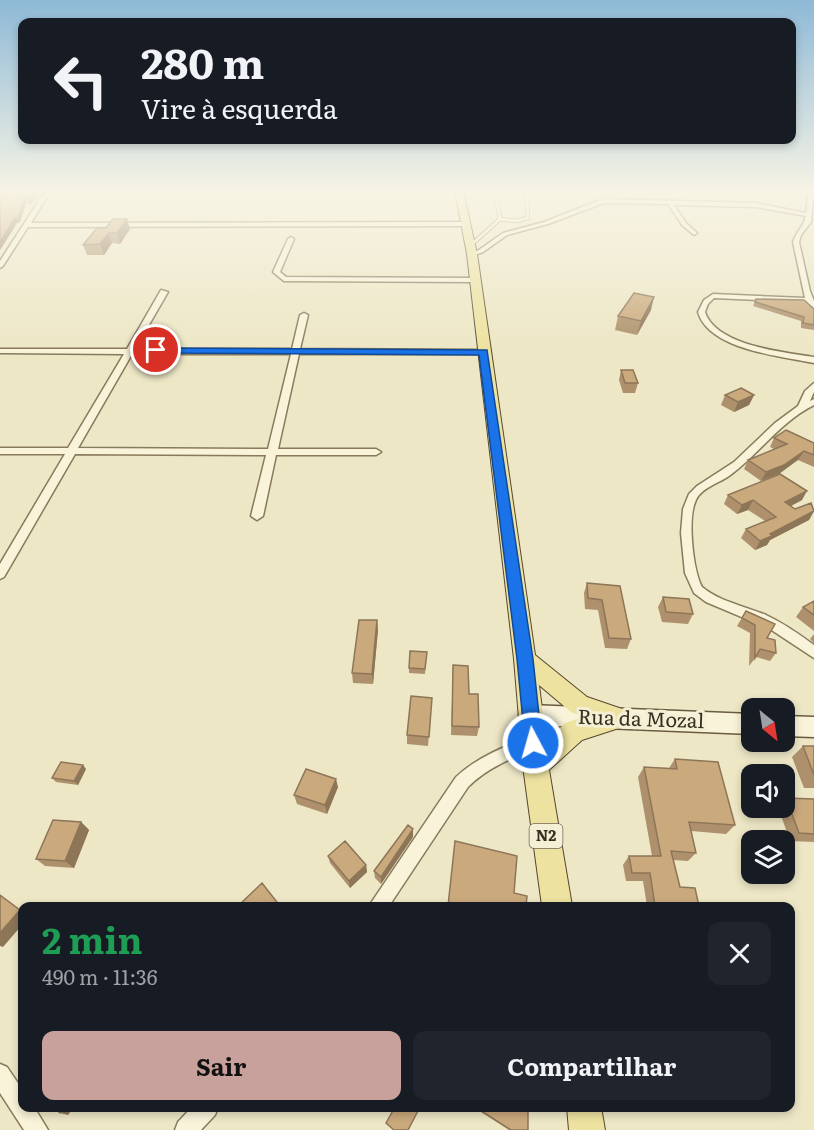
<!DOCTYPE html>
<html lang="pt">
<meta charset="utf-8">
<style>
:root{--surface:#171b24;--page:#20242c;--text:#f1f3f6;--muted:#9ea1a6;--accent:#c8a19c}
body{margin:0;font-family:Literata,serif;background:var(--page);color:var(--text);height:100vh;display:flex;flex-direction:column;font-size:22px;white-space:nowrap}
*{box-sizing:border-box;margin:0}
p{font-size:20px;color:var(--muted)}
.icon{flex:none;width:33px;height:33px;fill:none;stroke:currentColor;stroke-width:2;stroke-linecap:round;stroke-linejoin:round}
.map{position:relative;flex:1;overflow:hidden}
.panel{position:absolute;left:18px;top:902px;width:777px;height:210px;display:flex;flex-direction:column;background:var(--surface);border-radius:12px;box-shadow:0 3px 9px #0003}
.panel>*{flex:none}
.top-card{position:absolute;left:18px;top:18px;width:778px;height:126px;border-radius:12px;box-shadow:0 3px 9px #0003;background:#171b24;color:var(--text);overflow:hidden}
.needle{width:39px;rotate:150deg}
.controls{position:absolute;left:741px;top:698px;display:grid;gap:12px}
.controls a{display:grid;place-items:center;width:54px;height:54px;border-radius:12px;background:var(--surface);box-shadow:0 3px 9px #0003;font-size:30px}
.pin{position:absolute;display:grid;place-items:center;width:51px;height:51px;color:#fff;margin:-26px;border:3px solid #fff;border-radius:50%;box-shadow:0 2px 6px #0007}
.me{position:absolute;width:66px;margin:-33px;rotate:354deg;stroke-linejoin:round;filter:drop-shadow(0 0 4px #0008)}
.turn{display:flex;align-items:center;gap:21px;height:126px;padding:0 24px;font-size:27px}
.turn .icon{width:78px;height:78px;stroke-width:2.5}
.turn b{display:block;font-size:42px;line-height:51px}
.round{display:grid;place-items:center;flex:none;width:63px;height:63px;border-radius:12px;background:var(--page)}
.summary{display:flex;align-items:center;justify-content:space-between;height:102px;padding:0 24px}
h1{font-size:36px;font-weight:700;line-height:45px;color:#1e9e55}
.action{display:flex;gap:12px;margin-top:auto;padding:12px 24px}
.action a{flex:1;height:69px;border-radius:12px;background:var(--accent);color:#111;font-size:24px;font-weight:700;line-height:69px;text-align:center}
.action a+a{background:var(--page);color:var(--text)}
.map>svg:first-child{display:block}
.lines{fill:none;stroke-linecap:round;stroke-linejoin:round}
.lane-casing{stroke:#887a5c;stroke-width:4.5}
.street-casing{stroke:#887a5c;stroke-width:3}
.secondary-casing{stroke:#6a5b3f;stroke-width:3}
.primary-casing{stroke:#564730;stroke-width:2}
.lane{stroke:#f8f3d9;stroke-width:3}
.street{fill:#f8f3d9;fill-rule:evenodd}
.secondary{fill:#f8f3d9;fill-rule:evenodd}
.primary{fill:#eee2a0;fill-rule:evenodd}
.wall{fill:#ae916c}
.shaded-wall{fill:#8d7658}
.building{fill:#caa97d;stroke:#8d7658;stroke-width:1.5}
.route{fill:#1a73e8;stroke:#114b97;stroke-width:1.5}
.labels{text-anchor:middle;stroke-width:6;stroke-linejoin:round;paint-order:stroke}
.shield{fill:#f4f0d5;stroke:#706956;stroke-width:1.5}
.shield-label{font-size:15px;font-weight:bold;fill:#382f20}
.near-street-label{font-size:20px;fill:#382f20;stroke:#f4f0d5}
</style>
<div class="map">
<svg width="814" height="1130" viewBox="0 0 814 1130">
<rect width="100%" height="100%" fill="#ede7c6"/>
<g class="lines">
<g class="lane-casing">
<path id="lane" d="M500,219L516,221L528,218L526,191
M470,246L500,219L495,191"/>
</g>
<g class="street-casing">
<path id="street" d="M48,191H54L45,200L31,223L466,222L469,224L466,226L28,227L3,266L0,268V261L40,199Z
M809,191H814L811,222L801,235L799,242L810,291L814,301V311H811L807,302L714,298L708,304L705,312C716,346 784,352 814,357V363C781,356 709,350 698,312L704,300L713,294L805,298L793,242C796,232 804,226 806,216L756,207L674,205L686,223L697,233L694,235L682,225L668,204L604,203L548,224L507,235L483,252L472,256L469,254L479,250L503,233L544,222L603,199L756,203L806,213Z
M291,237L294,239L280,272L286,277L475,278L479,280L475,282L284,281L273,272L288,239Z
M161,290L168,292L135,349H292L300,315L304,313L308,315L300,349L484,350L488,352L484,354H299L278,449H376L381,452L376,455H276L263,516L257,520L251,516L266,455L75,454L4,577L0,579V564L65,454H0V448H68L124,354L0,353V349H127ZM132,354H291L268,449L78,448Z
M814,383V392L810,401L814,399V405C780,422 759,454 729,476C719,483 701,488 696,500C687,518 693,570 702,587C720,602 745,606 766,615C783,623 799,634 814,645V658L770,629L706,602L694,593L685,573L681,533L683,509L689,494L697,486L734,462L775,423L798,406L805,391Z
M533,736L538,738L541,743L538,748C512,758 488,767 468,787L389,906H369L456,777C479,756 505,746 533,736Z
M0,1064L7,1067L22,1089V1107H34L48,1130H24L0,1093Z
M192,1107H218L215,1115L201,1130H175L178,1122Z"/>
</g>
<g class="secondary-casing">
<path id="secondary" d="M530,705L752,714V734L530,725L522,722L519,715L522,708Z
M784,716L814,717V737L784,736Z"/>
</g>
<g class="primary-casing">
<path id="primary" d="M455,191H463L477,254L535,655L587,697L625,710L629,718L625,726L582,740L549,770L572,906H542L523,766L514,659L467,254ZM539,685L571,712L584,717L565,723L546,741Z
M567,1107H601L605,1130H569Z"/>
</g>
<use href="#lane" class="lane"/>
<use href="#street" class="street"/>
<use href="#secondary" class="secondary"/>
<use href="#primary" class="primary"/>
</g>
<path class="wall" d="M0,191H44L31,204H26L20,222L17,223L0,250Z
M334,191H379L378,193L334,194Z
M97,228L130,229L120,244L112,243L104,255H87L83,245Z
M756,299L814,309V330L801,328V321L753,306Z
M651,310L637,335L615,330L618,316Z
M621,370L638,383L635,393H623L619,380Z
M725,395H754L749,405L734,412L721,405Z
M774,438L814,443V467L798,460L761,481L744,469L748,460L774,449L770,447Z
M728,495L802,500L790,506L795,509H814V511L809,520L770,540L767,545L755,550L741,538L746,529L765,521L748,510L737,514L724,504Z
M587,583L620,586L631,639L627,649L605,648L598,610L585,609L584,593Z
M663,597L693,614L688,624L662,622L658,607Z
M814,601V631L796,617L803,607Z
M746,611L767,638L776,653L770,661L756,657L749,666L750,633L737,626Z
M377,620L378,630L373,684L353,683L352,673Z
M814,634V643L810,639Z
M427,652L425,674L409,673V668Z
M453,665L469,694L479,727L477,736L451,735Z
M432,698L428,746L407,744V735Z
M803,746H814V788H804L792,757Z
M675,759L735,825L726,834L691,831L696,853L688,861L673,860L680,887L699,906H647L643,881H626L623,865L629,856H652L638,777L644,767L669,768Z
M86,769L78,785L56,782L52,778Z
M338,787L327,814L297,804L294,795Z
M786,798L814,799V842L790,841L778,807H784V799Z
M81,822L89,830L74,868L45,866L36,859Z
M413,837L381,884L375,878L374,871Z
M328,856L366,865L367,872L350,888L330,863Z
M473,1107H528V1130H509Z"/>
<path class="shaded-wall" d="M37,191H44L31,204L29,199Z
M24,199L26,204L20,222L17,223L0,250V242Z
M127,219L130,229L120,244L117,233Z
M109,233L112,243L104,255L100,244Z
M654,297L651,310L637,335L641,321Z
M754,395L749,405L734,412L738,402Z
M804,451L798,460L779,474L761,481L766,472Z
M807,491L802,500L780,512L785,502Z
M753,500L748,510L737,514L742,505Z
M814,511L809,520L770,540L767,545L755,550L760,541L770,534Z
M377,620L378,630L373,684L372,674Z
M83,765L86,769L78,785L74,781Z
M336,779L338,787L327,814L325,805Z
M81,822L89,830L74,868L65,861Z
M413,829V837L381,884V877Z
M366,865L367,872L350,888L349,881Z
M0,895L22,911V925L3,947L0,946Z
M64,1107H74L68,1115L60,1113Z"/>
<path class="building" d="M0,191H37L29,199H24L18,217L15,218L0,242Z
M113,219H127L117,233H109L100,244L83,245L97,228H106Z
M634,293L654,297L641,321L618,316Z
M756,299L804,300L814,309V325L803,323L804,317L755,302Z
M621,370H633L638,383H625Z
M741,388L754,395L738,402L725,395Z
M786,430L814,443V455L804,451L784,465L766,472L748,460L787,444L774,438Z
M780,474L807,491L785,502L795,509L811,503L814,511L770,534L772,536L760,541L746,529L776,517L753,500L742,505L728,495Z
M587,583L620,586L631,639L609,638L602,600L588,598Z
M663,597L689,599L693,614L666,612Z
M814,601V615L803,607Z
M746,611L775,624L767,638L775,640L776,653L760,649L755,658V625L742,618Z
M359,620H377L372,674L352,673Z
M410,651L427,652L425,669L409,668Z
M453,665L468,666L469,694H478L479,727L452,726Z
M411,696L432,698L429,737L407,735Z
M803,746H814V775Z
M675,759L718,762L735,825L689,822L696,853L671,851L680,887L695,888L699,906H655L650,873H632L629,856H661L644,767L677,769Z
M61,762L83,765L74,781L52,778Z
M306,769L336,779L325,805L294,795Z
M786,798L814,799V834L799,833Z
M53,820L81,822L65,861L36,859Z
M408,825L413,829L381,877L374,871Z
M345,841L366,865L349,881L328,856Z
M455,841L517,856L514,893L527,896L526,906H448Z
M262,883L280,906H238Z
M0,895L20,910L0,933Z
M53,1107H64L60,1113Z
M395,1107H420L408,1130H394L386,1123Z
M475,1107H528V1130H511Z"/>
<linearGradient id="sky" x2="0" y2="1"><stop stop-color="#8eb9d7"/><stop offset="0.55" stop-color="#f7f4e5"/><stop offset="1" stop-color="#f7f4e5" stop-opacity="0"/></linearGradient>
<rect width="814" height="349" fill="url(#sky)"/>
<path class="route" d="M152,348L487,350L533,659L542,743L539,749L533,751L527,749L525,743L517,659L479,355L156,353L151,350Z"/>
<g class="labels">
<rect class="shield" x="529.5" y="824" width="33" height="24" rx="4.5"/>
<g class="shield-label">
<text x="546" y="841">N2</text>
</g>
<g class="near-street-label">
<text transform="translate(641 719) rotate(2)" y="7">Rua da Mozal</text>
</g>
</g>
</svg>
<div class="controls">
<a><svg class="needle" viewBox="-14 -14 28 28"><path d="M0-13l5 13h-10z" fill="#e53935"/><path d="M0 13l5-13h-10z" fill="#9ea1a6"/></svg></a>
<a><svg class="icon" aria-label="sound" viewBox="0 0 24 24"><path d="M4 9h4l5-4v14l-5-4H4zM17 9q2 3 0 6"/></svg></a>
<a><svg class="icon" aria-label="layers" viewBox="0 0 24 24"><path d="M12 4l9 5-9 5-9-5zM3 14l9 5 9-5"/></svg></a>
</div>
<div class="pin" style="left:156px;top:350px;background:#d93025"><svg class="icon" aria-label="arrive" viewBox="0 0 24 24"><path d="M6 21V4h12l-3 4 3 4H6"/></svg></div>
<svg class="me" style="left:533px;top:743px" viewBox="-20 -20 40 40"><circle r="17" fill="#1a73e8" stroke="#fff" stroke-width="3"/><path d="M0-11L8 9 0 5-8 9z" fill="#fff"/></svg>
<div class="top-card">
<div class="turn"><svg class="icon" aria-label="left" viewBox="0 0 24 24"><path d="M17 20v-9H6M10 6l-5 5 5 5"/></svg><div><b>280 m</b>Vire à esquerda</div></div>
</div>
<section class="panel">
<div class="summary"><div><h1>2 min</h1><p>490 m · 11:36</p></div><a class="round"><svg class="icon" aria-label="close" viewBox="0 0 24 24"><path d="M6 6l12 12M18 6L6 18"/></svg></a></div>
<div class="action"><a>Sair</a><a>Compartilhar</a></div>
</section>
</div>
